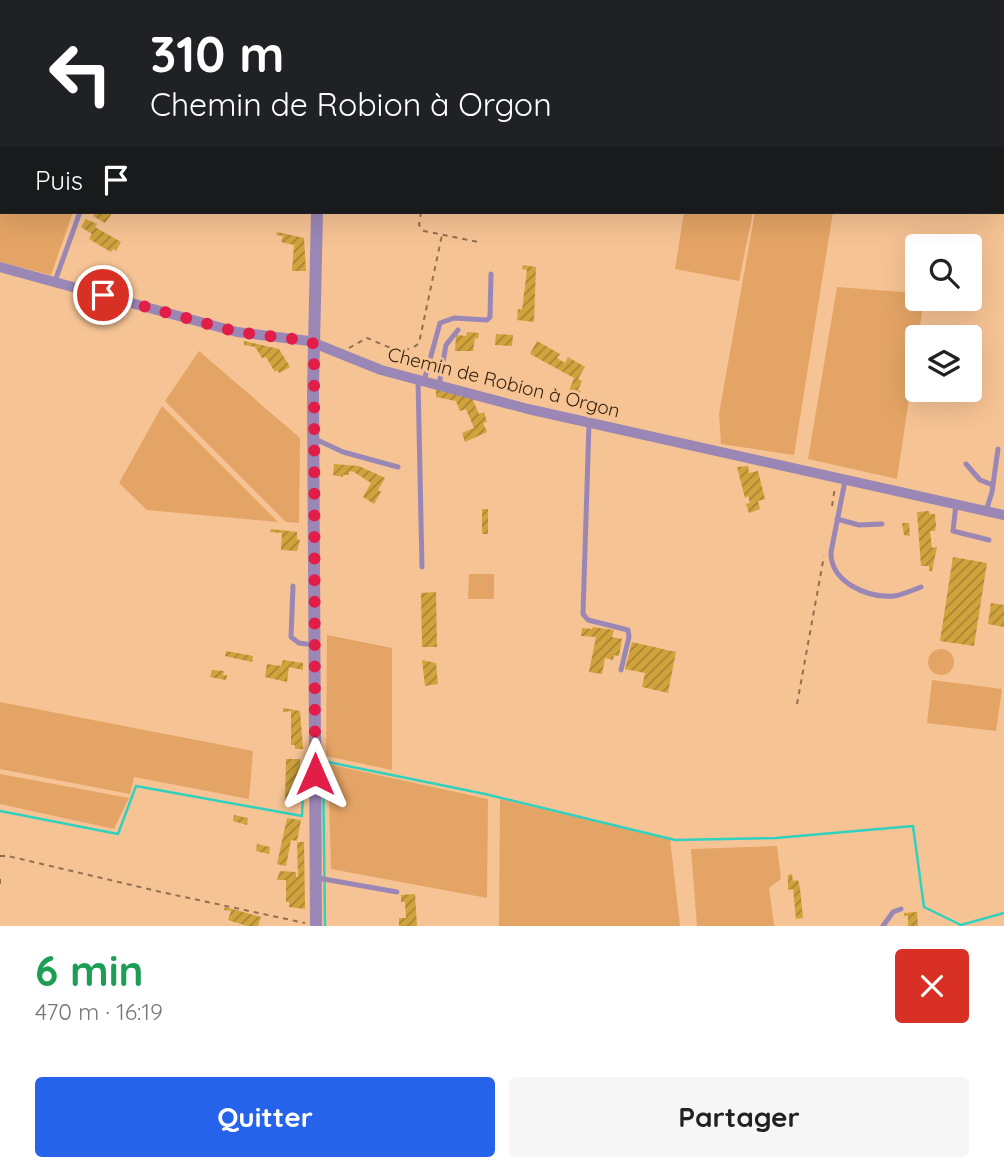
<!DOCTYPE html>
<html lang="fr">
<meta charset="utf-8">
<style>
:root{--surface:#fff;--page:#f6f6f6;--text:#222;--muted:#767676;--accent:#2563eb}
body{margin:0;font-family:Quicksand,sans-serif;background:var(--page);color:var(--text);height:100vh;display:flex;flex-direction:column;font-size:26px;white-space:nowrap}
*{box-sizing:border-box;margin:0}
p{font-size:23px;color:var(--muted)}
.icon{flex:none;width:38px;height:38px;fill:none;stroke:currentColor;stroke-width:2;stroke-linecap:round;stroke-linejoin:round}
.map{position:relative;height:926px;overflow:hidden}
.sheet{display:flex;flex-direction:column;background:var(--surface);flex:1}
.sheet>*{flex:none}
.hud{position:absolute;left:0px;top:0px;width:1004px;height:214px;box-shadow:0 7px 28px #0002;background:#202124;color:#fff;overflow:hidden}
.tools{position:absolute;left:905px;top:234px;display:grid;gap:14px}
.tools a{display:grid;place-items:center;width:77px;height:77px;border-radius:7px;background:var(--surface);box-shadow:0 7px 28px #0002;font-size:35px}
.pin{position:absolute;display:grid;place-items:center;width:60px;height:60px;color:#fff;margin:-30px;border:4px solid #fff;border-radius:50%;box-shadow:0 2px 7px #0007}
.me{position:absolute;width:77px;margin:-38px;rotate:0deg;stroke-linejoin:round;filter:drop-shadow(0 0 5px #0008)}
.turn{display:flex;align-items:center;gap:24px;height:147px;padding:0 35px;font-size:32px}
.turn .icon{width:91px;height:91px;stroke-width:2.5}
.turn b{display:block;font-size:49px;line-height:60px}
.then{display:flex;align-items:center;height:66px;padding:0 35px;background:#0003;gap:14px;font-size:26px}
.round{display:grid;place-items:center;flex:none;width:74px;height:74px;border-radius:7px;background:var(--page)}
.headline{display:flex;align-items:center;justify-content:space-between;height:119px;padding:0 35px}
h1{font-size:42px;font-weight:800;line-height:52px;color:#1e9e55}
.cta{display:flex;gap:14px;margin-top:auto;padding:14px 35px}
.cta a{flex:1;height:80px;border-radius:7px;background:var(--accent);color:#fff;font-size:28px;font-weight:800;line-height:80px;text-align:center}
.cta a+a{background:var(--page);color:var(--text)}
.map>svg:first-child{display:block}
.grass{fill:#e4a465}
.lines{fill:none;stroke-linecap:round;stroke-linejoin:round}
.stream{stroke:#31d1c0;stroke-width:2.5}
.building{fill:url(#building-hatch)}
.path{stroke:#926f4f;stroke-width:2;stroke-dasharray:5 5;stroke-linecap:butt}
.service{stroke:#9b87b6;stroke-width:5}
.minor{stroke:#9b87b6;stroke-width:10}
.tertiary{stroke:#9b87b6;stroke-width:12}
.route{stroke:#e11d48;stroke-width:12;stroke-dasharray:0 21.6}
.labels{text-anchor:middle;stroke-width:6;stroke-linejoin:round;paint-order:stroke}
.street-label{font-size:19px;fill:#34210e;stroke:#f6c394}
</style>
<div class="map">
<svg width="1004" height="926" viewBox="0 0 1004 926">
<defs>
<pattern id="building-hatch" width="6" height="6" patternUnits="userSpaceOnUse" patternTransform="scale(1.75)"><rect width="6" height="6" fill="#d0a33d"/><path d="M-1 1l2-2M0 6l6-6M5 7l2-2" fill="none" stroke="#aa8432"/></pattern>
</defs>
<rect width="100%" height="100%" fill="#f6c394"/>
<path class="grass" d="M342,0H549L554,2H342Z
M0,174L2,212H73L51,275L0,262Z
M684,212H753L739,281L675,269Z
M755,212H833L794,455L721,444L719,414Z
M837,287L917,293V299H924L897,479L808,459Z
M199,351L300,438L299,523L286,522L165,401Z
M162,406L278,522L147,510L119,483Z
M469,574H494V599H468Z
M327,635L392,648V770L326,756Z
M928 662a13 13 0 1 1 26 0a13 13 0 1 1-26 0Z
M932,680L1002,689L996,731L927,723Z
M0,702L253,751L249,799L134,777L130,794L0,769Z
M328,764L488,799L487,898L331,869Z
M0,774L129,798L114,829L0,804Z
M500,799L670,839L680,926H499Z
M777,846L781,879L769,888L774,926H697L691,849Z"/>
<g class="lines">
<path class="stream" d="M323,761L325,926
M319,762L323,761L485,794L675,840L776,838L913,826L924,907L961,925L1004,913
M0,811L118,834L136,786L302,816L304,766L312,764"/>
</g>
<path class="building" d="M96,212H113L105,223L93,216Z
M86,219L97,224L95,227L121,242L116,251L113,249L111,252L89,239L92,234L81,227Z
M277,232L304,238L306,271H292L294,245L281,242L283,236L276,235Z
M523,265L536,267L534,322L517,320L518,309L522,310L527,270L522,269Z
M467,332L479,333L478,339L475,338L473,351H455L456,335L466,336Z
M496,334L513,335L512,346L495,345Z
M244,341L279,349L290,367L279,373L277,370L275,372L266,357L262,358L255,347L244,345Z
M537,341L560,354L557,358L565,363L568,357L585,367L578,379L582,381L578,390L581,391L579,395L569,391L574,378L530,354Z
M436,388L472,398L479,414L484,412L487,422L483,423L487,432L465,442L462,433L474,428L466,409L460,411L456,401L436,397Z
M334,464L359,466L385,478L378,490L381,492L374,504L363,497L371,483L354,472L349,471V475H343V477L333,475Z
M748,466L749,473L758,471L765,499L758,501L760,509L749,513L746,504L750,503L748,496L745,498L737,467Z
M482,509H488V534H482Z
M929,511L930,514H935L936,526L935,531H930L932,548L937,547L932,571H929V566H921L917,512Z
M902,523H909L910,536L904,535Z
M271,529L297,532V539L300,540L297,551L281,550L282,533L270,532Z
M953,557L987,563L974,646L940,641Z
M436,592L437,647H422L421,593Z
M991,603L1004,605V627L988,624Z
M593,627L614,630L612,637L622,639L619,656L614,655L613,660L605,658L602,674L589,672L596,637L581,636L582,628L592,629Z
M632,642L676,652L668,693L642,687L645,673L625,669Z
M226,651L253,656L252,662L225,656Z
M283,660L303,663V670L289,667L287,682L265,677L267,664L281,666Z
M422,660L436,663L438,684L425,686Z
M212,670L224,671L223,675H227L226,680L210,677Z
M283,708L300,711L303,749H295V745H291V711L283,712Z
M286,759H300L299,801H285Z
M234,815L248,818L247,825L233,821Z
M287,818L301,820L297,841L291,840L286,866L277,864Z
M297,842H304L305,909L289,907V902H286V880H277L280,871L296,872V877H298Z
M257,844L270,847L269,854L256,851Z
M792,874L793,881L798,880L800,888L803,918L796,919L793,889L788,890V875Z
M415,894L417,926H399V918H406L405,902H401V895Z
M225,907L261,917L258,926H247L228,920L231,911L224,910Z
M917,912L918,926H908V916H904V913Z"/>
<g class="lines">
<path class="path" d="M554,0L559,2
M0,85L2,81
M0,162L2,163
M421,212L419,225L424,231L478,242
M349,348L367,338C383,344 404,358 419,343L442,235
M832,506L835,487
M797,704L824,556
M0,856H8L161,892L305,923
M0,879V889"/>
<path class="service" d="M55,281L80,212
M418,380L422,567
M424,381L440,323L454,318L487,320L490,317L491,274
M439,385L446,345L458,330
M589,423L583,614L588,620L628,630L629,637L621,670
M313,438L343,452L398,467
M966,464L980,480L993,485
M845,481L831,552C830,582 867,598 894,596C902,595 913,590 921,587
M956,504L953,531L989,540
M986,511L992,492L998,449
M837,519L859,525L882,524
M293,586L291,637L299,643L314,645
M318,878L397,892
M883,926L893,912L901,909"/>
<path class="minor" d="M0,267L237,332L309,341L381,370L528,409L1004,515"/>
<path class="tertiary" d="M331,2L332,0
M316,926L313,389L317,212"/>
</g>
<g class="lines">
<path class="route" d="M103,295L237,332L309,341L314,344L315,774"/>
</g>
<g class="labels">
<g class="street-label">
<text transform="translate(504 382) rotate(14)" y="7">Chemin de Robion à Orgon</text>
</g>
</g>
</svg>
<div class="tools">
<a><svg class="icon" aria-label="search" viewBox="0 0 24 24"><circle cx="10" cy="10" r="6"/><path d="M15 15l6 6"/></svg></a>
<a><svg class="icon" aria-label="layers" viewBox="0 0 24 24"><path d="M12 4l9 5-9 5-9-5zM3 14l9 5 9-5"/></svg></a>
</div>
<div class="pin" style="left:103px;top:295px;background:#d93025"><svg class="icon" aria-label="arrive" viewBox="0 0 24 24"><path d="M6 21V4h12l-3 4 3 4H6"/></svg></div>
<svg class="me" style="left:315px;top:774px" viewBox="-20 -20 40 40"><path d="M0-17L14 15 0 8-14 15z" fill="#e11d48" stroke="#fff" stroke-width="4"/></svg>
<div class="hud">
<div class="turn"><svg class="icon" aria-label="left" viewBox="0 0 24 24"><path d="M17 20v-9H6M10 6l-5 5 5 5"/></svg><div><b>310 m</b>Chemin de Robion à Orgon</div></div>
<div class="then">Puis<svg class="icon" aria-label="arrive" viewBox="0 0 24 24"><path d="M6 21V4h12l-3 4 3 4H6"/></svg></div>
</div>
</div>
<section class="sheet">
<div class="headline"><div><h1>6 min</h1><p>470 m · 16:19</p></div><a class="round" style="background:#d93025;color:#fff"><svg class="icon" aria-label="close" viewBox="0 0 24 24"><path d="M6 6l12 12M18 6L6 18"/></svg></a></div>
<div class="cta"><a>Quitter</a><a>Partager</a></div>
</section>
